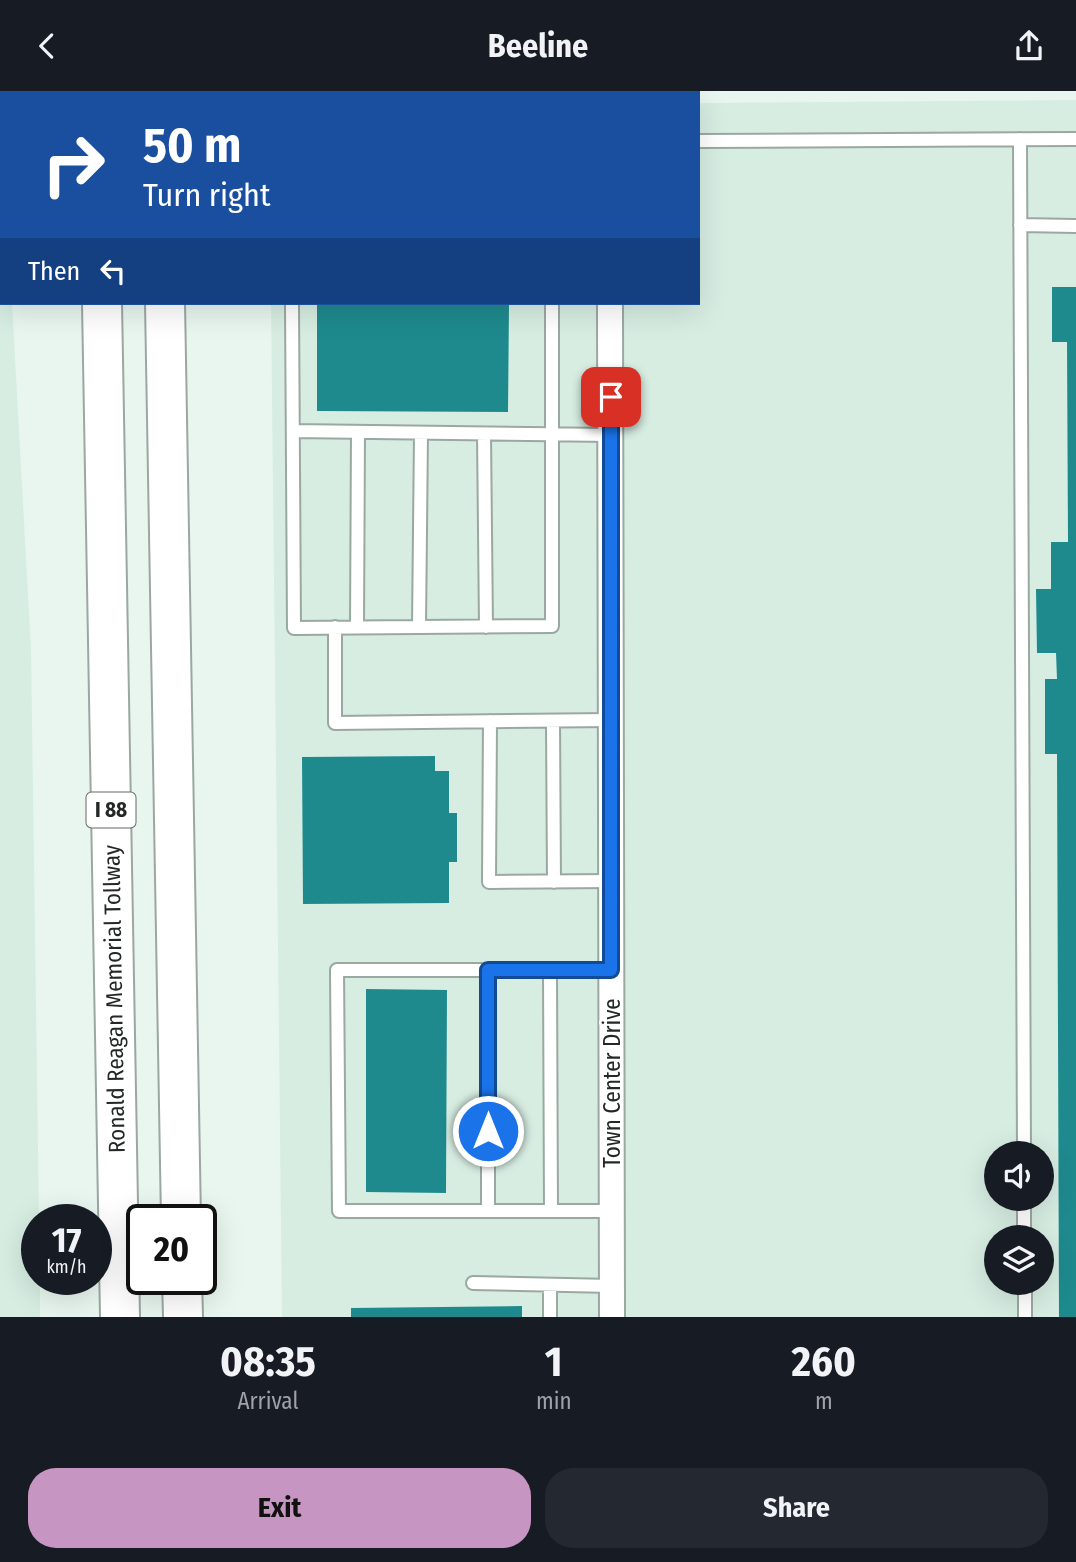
<!DOCTYPE html>
<style>
:root{--surface:#171b24;--page:#242831;--text:#f1f3f6;--muted:#9ea1a6;--accent:#c795c1}
body{margin:0;font-family:"Fira Sans Condensed",sans-serif;background:var(--page);color:var(--text);height:100vh;display:flex;flex-direction:column;font-size:26px;white-space:nowrap}
*{box-sizing:border-box;margin:0}
p{font-size:23px;color:var(--muted)}
.icon{flex:none;width:38px;height:38px;fill:none;stroke:currentColor;stroke-width:2;stroke-linecap:round;stroke-linejoin:round}
.map{position:relative;height:1226px;overflow:hidden}
.side{display:flex;flex-direction:column;background:var(--surface);flex:1}
.side>*{flex:none}
.guide{position:absolute;left:0px;top:0px;width:700px;height:214px;box-shadow:0 7px 28px #0002;background:#1a4fa0;color:#fff;overflow:hidden}
.controls{position:absolute;left:984px;top:1050px;display:grid;gap:14px}
.controls a{display:grid;place-items:center;width:70px;height:70px;border-radius:50%;background:var(--surface);box-shadow:0 7px 28px #0002;font-size:35px}
.speed{position:absolute;left:21px;top:1113px;display:flex;gap:14px;font-size:35px;font-weight:700;text-align:center}
.speed>*{display:grid;place-content:center;width:91px;height:91px;border-radius:50%;background:var(--surface);box-shadow:0 7px 28px #0002;line-height:1}
.speed small{font-size:18px;font-weight:400}
.speed .limit{border:4px solid #111;border-radius:10px;background:#fff;color:#111}
.pin{position:absolute;display:grid;place-items:center;width:60px;height:60px;color:#fff;margin:-30px;border-radius:14px;box-shadow:0 4px 10px #0006}
.me{position:absolute;width:77px;margin:-38px;rotate:0deg;stroke-linejoin:round;filter:drop-shadow(0 0 5px #0008)}
.turn{display:flex;align-items:center;gap:24px;height:147px;padding:0 28px;font-size:32px}
.turn .icon{width:91px;height:91px;stroke-width:2.5}
.turn b{display:block;font-size:49px;line-height:60px}
.then{display:flex;align-items:center;height:66px;padding:0 28px;background:#0003;gap:14px;font-size:26px}
.eta{display:flex;justify-content:space-evenly;align-items:center;height:119px;text-align:center}
.eta b{font-size:42px;font-weight:700;line-height:49px}
.action{display:flex;gap:14px;margin-top:auto;padding:14px 28px}
.action a{flex:1;height:80px;border-radius:28px;background:var(--accent);color:#111;font-size:28px;font-weight:700;line-height:80px;text-align:center}
.action a+a{background:var(--page);color:var(--text)}
header{display:flex;justify-content:space-between;align-items:center;height:91px;padding:0 28px;background:var(--surface);font-size:32px;font-weight:700}
.map>svg:first-child{display:block}
.built{fill:#d7ede2;fill-rule:evenodd}
.building{fill:#1e8a8e}
.lines{fill:none;stroke-linecap:round;stroke-linejoin:round}
.service-casing{stroke:#9ba8a1;stroke-width:16}
.minor-casing{stroke:#9ba8a1;stroke-width:28}
.motorway-casing{stroke:#9ba8a1;stroke-width:42}
.service{stroke:#fff;stroke-width:12}
.minor{stroke:#fff;stroke-width:24}
.motorway{stroke:#fff;stroke-width:38}
.route-casing{stroke:#114b97;stroke-width:18}
.route{stroke:#1a73e8;stroke-width:12}
.labels{text-anchor:middle;stroke-width:5;stroke-linejoin:round;paint-order:stroke}
.shield{fill:#fff;stroke:#656867;stroke-width:2}
.shield-label{font-size:21px;font-weight:bold;fill:#232826}
.street-label{font-size:23px;fill:#232826;stroke:#fff}
</style>
<header><svg class="icon" aria-label="back" viewBox="0 0 24 24"><path d="M15 5l-7 7 7 7"/></svg>Beeline<svg class="icon" aria-label="share" viewBox="0 0 24 24"><path d="M12 15V3M7 8l5-5 5 5M5 13v7h14v-7"/></svg></header>
<div class="map">
<svg width="1076" height="1226" viewBox="0 0 1076 1226">
<rect width="100%" height="100%" fill="#e8f6ef"/>
<path class="built" d="M0,3L2,212H12L31,558L39,1129H37V1188H40V1226H0Z
M1076,9V1226H282L271,212H698V12ZM996,1062H1041V1108H996ZM996,1146H1041V1192H996Z"/>
<path class="building" d="M1052,196H1076V1226H1059L1057,663H1045V588H1057L1056,562H1037L1036,498H1051V451H1068L1067,251H1052Z
M317,212H509L508,321L317,320Z
M435,665V680H449V722H457V771H449V812L303,813L302,666Z
M366,898L447,899L446,1102L366,1101Z
M522,1215V1226H351V1217Z"/>
<g class="lines">
<g class="service-casing">
<path id="service" d="M334,2V0
M486,2V0
M550,2V0
M1020,48L1024,1062
M698,50L1076,48
M1020,134L1076,135
M292,212L294,537L552,535V212
M293,340L611,344
M484,343L486,536
M335,536V632L611,629
M357,536L358,341
M419,536L421,342
M490,630L489,791L612,790
M553,630L554,791
M488,879V1120
M550,879L551,1120
M612,879H337L339,1120H612
M1024,1108V1146
M473,1192L612,1195
M1025,1192V1226
M550,1226V1194"/>
</g>
<g class="minor-casing">
<path id="minor" d="M610,2V0
M610,212L612,1226"/>
</g>
<g class="motorway-casing">
<path id="motorway" d="M98,0V2
M162,0V2
M102,212L120,1226
M165,212L181,1129
M182,1188L183,1226"/>
</g>
<use href="#service" class="service"/>
<use href="#minor" class="minor"/>
<use href="#motorway" class="motorway"/>
</g>
<g class="lines">
<g class="route-casing">
<path id="route" d="M488,1040V879H611V306"/>
</g>
<use href="#route" class="route"/>
</g>
<g class="labels">
<rect class="shield" x="86.5" y="701.5" width="49" height="35" rx="5"/>
<g class="shield-label">
<text x="111" y="726">I 88</text>
</g>
<g class="street-label">
<text transform="translate(114 908) rotate(-91)" y="8">Ronald Reagan Memorial Tollway</text>
<text transform="translate(612 992) rotate(-90)" y="8">Town Center Drive</text>
</g>
</g>
</svg>
<div class="controls">
<a><svg class="icon" aria-label="sound" viewBox="0 0 24 24"><path d="M4 9h4l5-4v14l-5-4H4zM17 9q2 3 0 6"/></svg></a>
<a><svg class="icon" aria-label="layers" viewBox="0 0 24 24"><path d="M12 4l9 5-9 5-9-5zM3 14l9 5 9-5"/></svg></a>
</div>
<div class="speed"><div>17<small>km/h</small></div><div class="limit">20</div></div>
<div class="pin" style="left:611px;top:306px;background:#d93025"><svg class="icon" aria-label="arrive" viewBox="0 0 24 24"><path d="M6 21V4h12l-3 4 3 4H6"/></svg></div>
<svg class="me" style="left:488px;top:1040px" viewBox="-20 -20 40 40"><circle r="17" fill="#1a73e8" stroke="#fff" stroke-width="3"/><path d="M0-11L8 9 0 5-8 9z" fill="#fff"/></svg>
<div class="guide">
<div class="turn"><svg class="icon" aria-label="right" viewBox="0 0 24 24"><path d="M7 20v-9h11M14 6l5 5-5 5"/></svg><div><b>50 m</b>Turn right</div></div>
<div class="then">Then<svg class="icon" aria-label="left" viewBox="0 0 24 24"><path d="M17 20v-9H6M10 6l-5 5 5 5"/></svg></div>
</div>
</div>
<section class="side">
<div class="eta">
<div><b>08:35</b><p>Arrival</p></div>
<div><b>1</b><p>min</p></div>
<div><b>260</b><p>m</p></div>
</div>
<div class="action"><a>Exit</a><a>Share</a></div>
</section>
